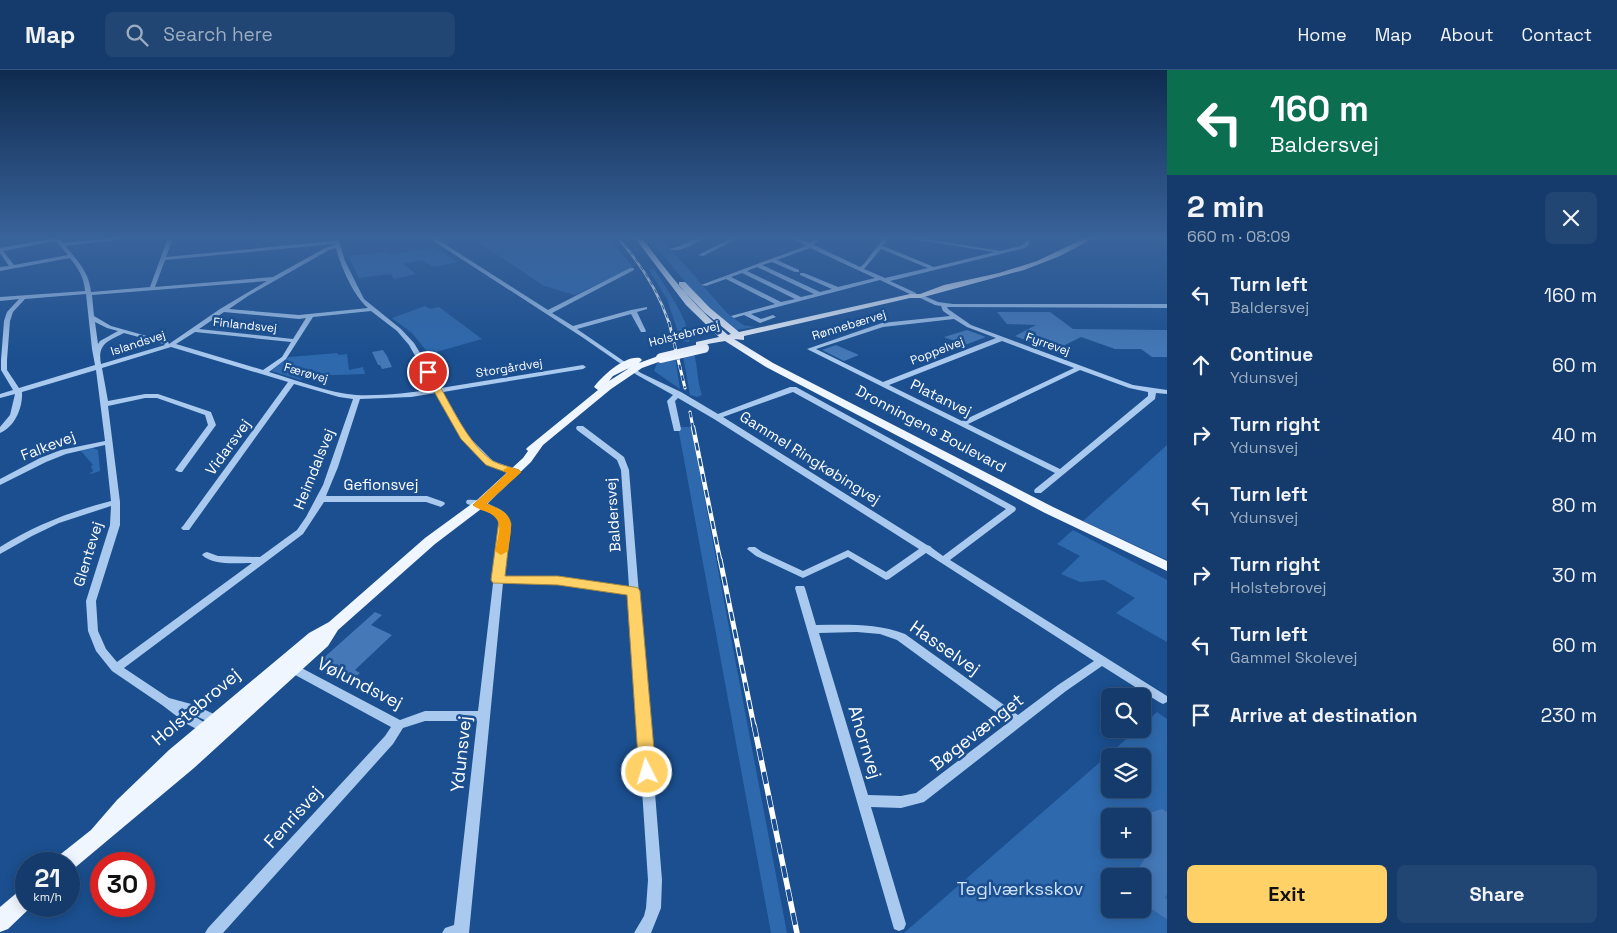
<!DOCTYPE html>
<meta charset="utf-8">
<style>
:root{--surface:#143b6b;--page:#214673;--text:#f1f3f6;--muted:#9dadc1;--line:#33557e;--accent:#ffd166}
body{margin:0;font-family:"Space Grotesk",sans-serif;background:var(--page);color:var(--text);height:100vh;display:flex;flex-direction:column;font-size:19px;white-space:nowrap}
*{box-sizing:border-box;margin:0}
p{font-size:16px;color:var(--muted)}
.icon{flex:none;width:28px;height:28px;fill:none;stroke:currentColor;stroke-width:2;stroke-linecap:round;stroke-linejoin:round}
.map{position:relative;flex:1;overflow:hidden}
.side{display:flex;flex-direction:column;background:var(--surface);width:450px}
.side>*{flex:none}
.hud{background:#0b6e4f;color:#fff;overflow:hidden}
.buttons{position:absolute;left:1101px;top:618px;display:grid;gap:10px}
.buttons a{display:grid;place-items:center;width:50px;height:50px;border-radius:8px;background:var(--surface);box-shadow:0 2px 12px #0003,0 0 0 1px var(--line);font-size:25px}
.speed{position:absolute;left:15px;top:782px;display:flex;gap:10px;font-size:25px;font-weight:700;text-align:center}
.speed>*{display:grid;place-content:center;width:65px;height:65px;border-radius:50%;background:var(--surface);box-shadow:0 2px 12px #0003,0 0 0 1px var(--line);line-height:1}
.speed small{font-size:12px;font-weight:400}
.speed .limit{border:8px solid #d22;background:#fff;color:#111}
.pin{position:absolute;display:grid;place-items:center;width:42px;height:42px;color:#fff;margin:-21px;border:2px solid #fff;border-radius:50%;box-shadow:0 1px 5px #0007}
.me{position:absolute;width:55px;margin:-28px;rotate:355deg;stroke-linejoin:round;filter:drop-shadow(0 0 4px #0008)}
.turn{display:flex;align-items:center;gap:18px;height:105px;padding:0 20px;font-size:22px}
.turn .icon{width:65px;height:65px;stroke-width:2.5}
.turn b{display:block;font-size:35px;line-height:42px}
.round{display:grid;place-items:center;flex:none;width:52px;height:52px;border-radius:8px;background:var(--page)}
.overview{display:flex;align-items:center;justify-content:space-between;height:85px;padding:0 20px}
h1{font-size:30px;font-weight:600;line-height:38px}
.action{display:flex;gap:10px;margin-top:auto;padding:10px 20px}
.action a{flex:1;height:58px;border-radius:8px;background:var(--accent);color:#111;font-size:20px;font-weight:600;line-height:58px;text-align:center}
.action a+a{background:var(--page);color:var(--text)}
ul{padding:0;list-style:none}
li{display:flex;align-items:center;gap:15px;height:70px;padding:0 20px}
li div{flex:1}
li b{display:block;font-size:19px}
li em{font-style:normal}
header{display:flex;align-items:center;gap:30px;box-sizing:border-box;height:70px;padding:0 25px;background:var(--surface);border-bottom:1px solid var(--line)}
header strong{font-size:24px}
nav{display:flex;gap:28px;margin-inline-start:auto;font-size:18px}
.search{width:350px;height:45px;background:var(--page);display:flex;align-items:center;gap:12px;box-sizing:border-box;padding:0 18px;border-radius:8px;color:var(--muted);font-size:19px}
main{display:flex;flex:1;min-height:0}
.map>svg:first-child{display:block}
.green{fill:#2e69ad;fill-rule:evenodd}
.building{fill:#4478b7}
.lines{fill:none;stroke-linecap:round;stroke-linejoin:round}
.minor{fill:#a9c9ee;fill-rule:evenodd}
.major{fill:#f0f6ff;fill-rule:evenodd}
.rail-far4-casing{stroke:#fff;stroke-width:2.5}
.rail-far3-casing{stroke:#fff;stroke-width:3}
.rail-far2-casing{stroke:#fff;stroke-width:4.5}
.rail-far1-casing{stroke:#fff;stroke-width:5}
.rail-casing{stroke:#fff;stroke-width:5.5}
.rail-far4{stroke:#1b4f8f;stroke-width:1;stroke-dasharray:4.5;stroke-linecap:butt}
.rail-far3{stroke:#1b4f8f;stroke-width:2;stroke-dasharray:5.5;stroke-linecap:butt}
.rail-far2{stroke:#1b4f8f;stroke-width:2.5;stroke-dasharray:8;stroke-linecap:butt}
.rail-far1{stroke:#1b4f8f;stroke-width:3;stroke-dasharray:9;stroke-linecap:butt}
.rail{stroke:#1b4f8f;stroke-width:4;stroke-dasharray:12;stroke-linecap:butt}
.major-bridge{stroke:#f0f6ff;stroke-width:10}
.route{fill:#ffd166;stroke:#a68842}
.slow{fill:#f59e0b}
.labels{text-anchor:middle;stroke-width:5;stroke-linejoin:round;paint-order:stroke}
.far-street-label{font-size:12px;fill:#fff;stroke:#1b4f8f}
.street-label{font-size:15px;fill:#fff;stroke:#1b4f8f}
.near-street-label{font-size:18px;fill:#fff;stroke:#1b4f8f}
.near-park-label{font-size:18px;fill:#cfe3fa;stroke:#1b4f8f}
</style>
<header>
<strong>Map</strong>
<div class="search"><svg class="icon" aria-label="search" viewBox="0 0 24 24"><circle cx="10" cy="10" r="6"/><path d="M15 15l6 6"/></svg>Search here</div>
<nav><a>Home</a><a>Map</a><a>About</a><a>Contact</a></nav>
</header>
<main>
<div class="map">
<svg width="1167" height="863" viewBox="0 0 1167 863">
<rect width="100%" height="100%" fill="#1b4f8f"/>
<path class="green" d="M472,168H608L633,197L575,225L544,216Z
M650,168H661L727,243L743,255L755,257L736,260C700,232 678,204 650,168Z
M435,178L457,192L434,197L422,190L403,194L416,204L394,209L391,204L359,208L348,186L387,182L390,184Z
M654,199C664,215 692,254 689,272L681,271L667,229L649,200Z
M425,236L430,239L439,237L482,269L429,284L412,263L392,248Z
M337,283L339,285L347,284L349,300L363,297L365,304L306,306L301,310L271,301L289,287Z
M694,283C698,298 697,311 702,325L697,327L690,325L683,286Z
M675,287L680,319L654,301L657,293Z
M678,357H691L787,863H771Z
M1167,375V490L1083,451Z
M92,378L98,380L100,401L91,404L90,403L93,401L91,396L93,395L81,381Z
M1073,460L1167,510V572L1116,543L1135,528L1104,510L1080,512L1061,504L1080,486L1057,474Z
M1157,642L1167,649V863H904L1138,659H1142L1143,655ZM1110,686H1142V719H1110ZM1110,746H1142V779H1110ZM1110,806H1142V839H1110Z"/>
<path class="building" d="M997,242H1050L1073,259L1167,260V287H1152L1141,279H1115L1081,267L1053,281L1015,266L1036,255L1007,254Z
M967,260L986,267L965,275L944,267Z
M836,275L859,285L844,291L822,280Z
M383,280L387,286L392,297L382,299L380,295H378L372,282Z
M375,542L382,545L371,555L392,565L355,600L360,603L354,608L319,592Z
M1162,739L1167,742V824L1165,828L1167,829V849L1142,833V806H1134L1145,788L1137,783L1140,779H1142V774L1149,762L1142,758V753L1149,743Z"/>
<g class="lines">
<path class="minor" d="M53,168H59L63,173L112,168H131L65,176C78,191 89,202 91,222L150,217L168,168H173L166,187L333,171V168H338L345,191L364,229L401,259L414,273L441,318L583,295L586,297L583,299L443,322L468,366L493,391L518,400L519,402L518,404H515L487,395L462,369L436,323L411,327L360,329L338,397L326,426H427L444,432L445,434L441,437L426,432H324L303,464L124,598L169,628L195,635L222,648L224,651L222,654L218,656L187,642L212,657L214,660L212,663L208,665L187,654L162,635L112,601L96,581L88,561L86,531L110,455L111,436L59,453L32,466L0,484V477C35,455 72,441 111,431L105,375L66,384L46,392L0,415V409L40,388L61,380L105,371L96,300L22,322C23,337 15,357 0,363V357L10,345L15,324L0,328V324L13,320L1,300V290L4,251L7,242L19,229L0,231V227L85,221C84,207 78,198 70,188L0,201V197L9,196L0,183V178ZM56,171L68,185L14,195L3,181ZM334,174L335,175L325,178L273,207L155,217L165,190ZM336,178C341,197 353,225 368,238L299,245L229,239L248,226L329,180ZM267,211L220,239L169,274L168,272L111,256L94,246L92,225ZM86,224L92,279L95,295L19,318L7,300V290L10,251L13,242L25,229ZM371,241L397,261L409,275L434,319C409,323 382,326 356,325C329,323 296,310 269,302L286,289L313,247ZM224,242L299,249L306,248L293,269L199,259ZM95,252L107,258L118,261L100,271L98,274ZM195,262L291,272L282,287L263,300L176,274ZM124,263L164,274L165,275L101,294C97,274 108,271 124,263ZM171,277L288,312L183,456L181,458L183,460H189L294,314L339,327L353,329L323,415L306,447L297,460L260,487L218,486L207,482L204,483L202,485C214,496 236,493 252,493L117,592L106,579L98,561L96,531L120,455V432L108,336L145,328H157L205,345L208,355L175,400L179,402H182L216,355L211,342L158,324H145L108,331L102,298Z
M429,168H435L548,240L630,198H634V200L552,243L573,256L631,240L647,237V239L637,242L646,261L645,262H641L631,244L577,259L641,303L681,322L718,344L790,317H796L1015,437L1016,439L1015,441L950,490L1167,626V632L1163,634L1159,632L1102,596L1066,621L924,732L901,738L871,737L906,854L904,859L899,861L894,859L795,518L796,516H804L805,518L816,555C847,555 876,553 905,564L1018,645L1058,615L1094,591L926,483L889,509L886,510L848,487L803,508L756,486L747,479L749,477H755L762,482L803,501L848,480L886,502L919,479L714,349L678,328L675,331L681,359L680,361H674L667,331L673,325L637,305L582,267ZM793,322L1006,439L943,486L932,478L930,476L927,475L723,347ZM857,562L880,564L897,570L1009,652L916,723L901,726L868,725L819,563Z
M697,168H704C695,174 680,183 669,179L677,177Z
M732,168H739L703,186L698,185Z
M792,168H799L810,173L815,168H820L814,175L860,197L863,195L884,168H889L883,176L934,197L995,182L905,168H919L1000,181L1021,176L1025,173L1026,168H1030L1029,174L1025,178L890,211L916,223V225H912L880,210L751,244L761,249L773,245L776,247L760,253L744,245L734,248L731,246L775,234L726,209L706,216L701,215L806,176ZM810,178L875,208L838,217L804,203H800V205L832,219L820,222L762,195L772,192L795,202H799V200L777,190ZM881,179L928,198L885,208L864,199ZM757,197L814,224L801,227L747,201ZM742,203L795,229L781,232L731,207Z
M920,224L938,232L953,234H1167V238L947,237L948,239L971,255L1133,315L1167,320V324L1156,323L1155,329L1041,423H1035L1034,421L1035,419L1055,403L807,279L882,253L950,246L943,241L941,236L935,235L918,227L917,226ZM954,249L967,257L996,268L883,312L816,279L883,257ZM1002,271L1074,298L962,351L889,315ZM1080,300L1129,318L1148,322V326L1060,399L968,354Z
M577,356H583L624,387L629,400L662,810L661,838L651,863H634L644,846L646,838L648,810L629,524L556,514L503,513L469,863H442L445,858L454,855L477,651H425L403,658L393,674L223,863H205L208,858L385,666L391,657L286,600L284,597L286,594L290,593L294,594L400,650L425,641H478L500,454C496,440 480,438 467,434L466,432L467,430C483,428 504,439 510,454L503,507L556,508L629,517L621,400L617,390L577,360L576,358Z"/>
<path class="major" d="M635,168H642C668,203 694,236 728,265L731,264L704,242L679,216V212H685L710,238L739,262L910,224H920L944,215L999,203L1037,191L1085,168H1094L1060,186L1024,200L920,228H910L744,266V270L734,269L773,293L1053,437L1167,491V501L1045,443L766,297L725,271L696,276V272L719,267L686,235Z
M661,285L666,288L664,290L642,298L611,319L543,375L531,392L485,436L435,474L338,560L328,576L194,698L71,801L69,802V794H54L57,787L91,760L117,730L169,680L309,563L329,552L425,468L477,430L523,388L528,381L526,379L528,377L598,320L594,317C602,306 625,285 640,288L642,290L639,293ZM631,297L609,311L613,306Z
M26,818V836H32L8,859L0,862V837L19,821Z"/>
<g class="rail-far4-casing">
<path id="rail-far4" d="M618,168C641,194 658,220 669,253"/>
</g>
<g class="rail-far3-casing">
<path id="rail-far3" d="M669,252L685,318
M690,342L693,358"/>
</g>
<g class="rail-far2-casing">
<path id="rail-far2" d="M693,357L720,490"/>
</g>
<g class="rail-far1-casing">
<path id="rail-far1" d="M720,489L754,656"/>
</g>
<g class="rail-casing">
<path id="rail" d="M754,655L797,863"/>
</g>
<use href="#rail-far4" class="rail-far4"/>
<use href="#rail-far3" class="rail-far3"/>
<use href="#rail-far2" class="rail-far2"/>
<use href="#rail-far1" class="rail-far1"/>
<use href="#rail" class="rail"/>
<path class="major-bridge" d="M661,288L704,278"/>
</g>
<linearGradient id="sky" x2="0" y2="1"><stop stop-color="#0f2b4f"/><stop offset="0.58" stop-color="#39639b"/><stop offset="1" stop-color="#39639b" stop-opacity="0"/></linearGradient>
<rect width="1167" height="289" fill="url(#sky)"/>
<path class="route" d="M428,299L432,302C448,329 467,374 493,391C500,395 511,397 519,400L521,402L486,434C498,438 508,441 511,454L505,506H558L634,517L638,518L640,521L656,702L653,707L647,709L641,707L639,702L627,525L558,515L493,513L491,510L499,450L495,445L473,435L508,403L486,395L461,369L423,302Z"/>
<path class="slow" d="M508,397L519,400L521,402L486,434C517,446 512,452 508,481L501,485L495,481C498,465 506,450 487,442C482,440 477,439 473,435L507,403L503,400Z"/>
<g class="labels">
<g class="far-street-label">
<text transform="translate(245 255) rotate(6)" y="4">Finlandsvej</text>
<text transform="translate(849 255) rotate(-17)" y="4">Rønnebærvej</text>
<text transform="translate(684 264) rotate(-14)" y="4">Holstebrovej</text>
<text transform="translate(138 273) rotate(-18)" y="4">Islandsvej</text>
<text transform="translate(1048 274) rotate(20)" y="4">Fyrrevej</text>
<text transform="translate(937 281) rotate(-21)" y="4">Poppelvej</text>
<text transform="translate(509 298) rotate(-9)" y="4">Storgårdvej</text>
<text transform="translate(306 303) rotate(16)" y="4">Færøvej</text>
</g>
<g class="street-label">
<text transform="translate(941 328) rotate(26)" y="5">Platanvej</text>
<text transform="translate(931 359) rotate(28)" y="5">Dronningens Boulevard</text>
<text transform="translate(48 376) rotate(-21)" y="5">Falkevej</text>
<text transform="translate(228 377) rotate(-54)" y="5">Vidarsvej</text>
<text transform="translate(810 388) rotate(32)" y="5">Gammel Ringkøbingvej</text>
<text transform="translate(314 399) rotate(-68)" y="5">Heimdalsvej</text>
<text x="381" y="420">Gefionsvej</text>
<text transform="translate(613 445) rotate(-94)" y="5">Baldersvej</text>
<text transform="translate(88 484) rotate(-73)" y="5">Glentevej</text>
</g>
<g class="near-street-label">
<text transform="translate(945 578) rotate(35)" y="6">Hasselvej</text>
<text transform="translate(360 613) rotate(27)" y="6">Vølundsvej</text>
<text transform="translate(196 637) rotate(-40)" y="6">Holstebrovej</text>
<text transform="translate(977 662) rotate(-38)" y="6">Bøgevænget</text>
<text transform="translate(865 672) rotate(73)" y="6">Ahornvej</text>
<text transform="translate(461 684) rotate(-84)" y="6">Ydunsvej</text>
<text transform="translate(293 747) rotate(-48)" y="6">Fenrisvej</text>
</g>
<g class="near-park-label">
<text x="1020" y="825">Teglværksskov</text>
</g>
</g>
</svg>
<div class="buttons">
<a><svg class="icon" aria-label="search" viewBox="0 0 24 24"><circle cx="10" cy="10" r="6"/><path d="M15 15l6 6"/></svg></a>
<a><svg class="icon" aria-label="layers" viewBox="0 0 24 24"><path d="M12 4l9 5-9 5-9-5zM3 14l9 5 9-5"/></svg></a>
<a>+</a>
<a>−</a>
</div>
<div class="speed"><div>21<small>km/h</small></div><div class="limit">30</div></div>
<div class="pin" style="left:428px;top:302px;background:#d93025"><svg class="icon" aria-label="arrive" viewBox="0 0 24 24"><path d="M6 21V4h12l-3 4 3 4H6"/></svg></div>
<svg class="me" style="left:647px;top:702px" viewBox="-20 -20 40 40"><circle r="17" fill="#ffd166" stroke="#fff" stroke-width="3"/><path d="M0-11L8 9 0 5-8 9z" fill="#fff"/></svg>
</div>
<section class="side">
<div class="hud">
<div class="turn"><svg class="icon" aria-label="left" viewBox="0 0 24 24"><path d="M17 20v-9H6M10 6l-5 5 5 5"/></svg><div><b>160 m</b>Baldersvej</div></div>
</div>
<div class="overview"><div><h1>2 min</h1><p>660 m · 08:09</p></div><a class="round"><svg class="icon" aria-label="close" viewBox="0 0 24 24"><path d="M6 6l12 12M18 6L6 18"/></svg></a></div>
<ul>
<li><svg class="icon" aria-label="left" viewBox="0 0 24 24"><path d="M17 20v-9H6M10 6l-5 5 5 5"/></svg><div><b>Turn left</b><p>Baldersvej</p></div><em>160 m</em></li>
<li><svg class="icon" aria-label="ahead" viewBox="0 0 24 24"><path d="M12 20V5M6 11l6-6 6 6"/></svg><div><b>Continue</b><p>Ydunsvej</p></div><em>60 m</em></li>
<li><svg class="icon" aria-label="right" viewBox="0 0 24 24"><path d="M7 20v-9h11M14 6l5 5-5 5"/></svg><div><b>Turn right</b><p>Ydunsvej</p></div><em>40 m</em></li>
<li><svg class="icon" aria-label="left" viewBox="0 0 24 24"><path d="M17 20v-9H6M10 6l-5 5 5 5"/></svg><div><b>Turn left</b><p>Ydunsvej</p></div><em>80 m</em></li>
<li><svg class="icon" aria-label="right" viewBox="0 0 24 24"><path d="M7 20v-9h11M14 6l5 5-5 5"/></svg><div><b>Turn right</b><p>Holstebrovej</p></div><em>30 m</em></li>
<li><svg class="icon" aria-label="left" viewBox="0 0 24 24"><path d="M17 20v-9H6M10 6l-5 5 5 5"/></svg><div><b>Turn left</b><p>Gammel Skolevej</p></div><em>60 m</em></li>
<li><svg class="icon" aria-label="arrive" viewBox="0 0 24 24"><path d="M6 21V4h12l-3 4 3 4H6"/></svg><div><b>Arrive at destination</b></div><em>230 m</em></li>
</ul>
<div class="action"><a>Exit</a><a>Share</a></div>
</section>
</main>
